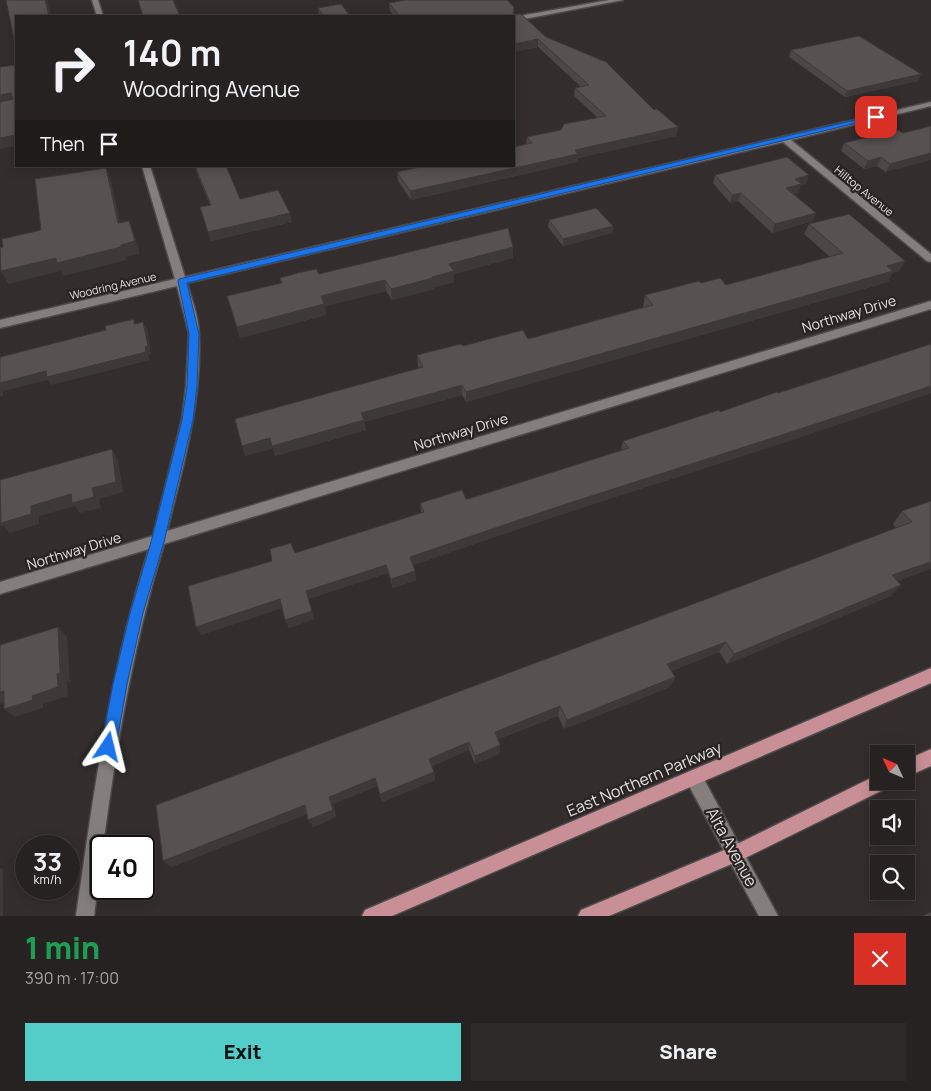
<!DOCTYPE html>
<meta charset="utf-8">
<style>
:root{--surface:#262222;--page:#2e2a2a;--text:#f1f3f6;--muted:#a4a4a5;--line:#423f40;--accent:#54cdc8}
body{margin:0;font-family:Manrope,sans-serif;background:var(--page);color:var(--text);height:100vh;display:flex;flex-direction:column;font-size:19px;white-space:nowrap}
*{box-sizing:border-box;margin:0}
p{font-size:16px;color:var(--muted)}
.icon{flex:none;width:28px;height:28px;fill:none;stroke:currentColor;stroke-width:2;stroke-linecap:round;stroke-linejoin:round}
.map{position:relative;height:916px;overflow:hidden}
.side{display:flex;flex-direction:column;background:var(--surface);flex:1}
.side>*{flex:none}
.guide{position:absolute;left:15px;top:15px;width:500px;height:152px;border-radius:0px;box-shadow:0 2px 12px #0003,0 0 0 1px var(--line);background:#262222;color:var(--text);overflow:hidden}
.needle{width:32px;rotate:314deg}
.controls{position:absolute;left:870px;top:745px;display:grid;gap:10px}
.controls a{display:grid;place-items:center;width:45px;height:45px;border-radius:0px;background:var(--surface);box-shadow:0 2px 12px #0003,0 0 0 1px var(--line);font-size:25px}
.speed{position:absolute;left:15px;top:835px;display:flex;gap:10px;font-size:25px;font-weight:700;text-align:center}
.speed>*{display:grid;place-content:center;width:65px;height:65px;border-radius:50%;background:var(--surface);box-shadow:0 2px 12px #0003,0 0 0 1px var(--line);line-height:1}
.speed small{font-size:12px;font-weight:400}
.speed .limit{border:2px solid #111;border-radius:8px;background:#fff;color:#111}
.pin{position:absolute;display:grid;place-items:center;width:42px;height:42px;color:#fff;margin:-21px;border-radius:10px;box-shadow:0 2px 8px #0006}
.me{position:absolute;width:55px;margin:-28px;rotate:10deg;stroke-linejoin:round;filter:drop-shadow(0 0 4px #0008)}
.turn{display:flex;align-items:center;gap:18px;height:105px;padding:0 25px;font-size:22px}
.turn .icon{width:65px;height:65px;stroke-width:2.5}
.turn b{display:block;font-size:35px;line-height:42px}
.then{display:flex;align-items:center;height:48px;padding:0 25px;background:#0003;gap:10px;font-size:19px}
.round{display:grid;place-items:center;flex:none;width:52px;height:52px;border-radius:0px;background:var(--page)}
.headline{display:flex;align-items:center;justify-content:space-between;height:85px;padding:0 25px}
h1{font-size:30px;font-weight:800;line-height:38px;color:#1e9e55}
.primary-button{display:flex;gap:10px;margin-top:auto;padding:10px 25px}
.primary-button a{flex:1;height:58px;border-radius:0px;background:var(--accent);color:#111;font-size:20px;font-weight:800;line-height:58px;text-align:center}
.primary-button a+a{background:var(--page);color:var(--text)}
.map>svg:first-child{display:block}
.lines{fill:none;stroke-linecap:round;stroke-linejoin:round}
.minor-casing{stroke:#4f4a4a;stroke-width:3}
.major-casing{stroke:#4f4a4a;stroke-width:3}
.minor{fill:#857e7e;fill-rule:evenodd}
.major{fill:#c98f96;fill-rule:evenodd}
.wall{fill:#4c4646}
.shaded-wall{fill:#3e3939}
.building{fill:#585151;stroke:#3e3939}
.route{fill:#1a73e8;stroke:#114b97}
.labels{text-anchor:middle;stroke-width:4.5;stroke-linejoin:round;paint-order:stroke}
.far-street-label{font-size:11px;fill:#e3dfdf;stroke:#292323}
.street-label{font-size:14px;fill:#e3dfdf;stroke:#292323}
.near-street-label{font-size:16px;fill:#e3dfdf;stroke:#292323}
</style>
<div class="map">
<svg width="931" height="916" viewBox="0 0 931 916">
<rect width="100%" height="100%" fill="#332d2d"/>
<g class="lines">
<g class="minor-casing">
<path id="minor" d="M92,0H98L103,16H97Z
M609,0H623L514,21V17Z
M931,102V106L791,140L931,254V262L927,261L783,142L187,283C192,300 199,318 199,335C202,402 183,467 167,531L931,301V309L164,544C133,645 117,742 103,846H101V862L94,916H76C94,790 110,671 149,549L0,594V582L153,536L182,419L186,386L189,334L177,286L0,328V320L175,279L142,166H150L185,277Z
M694,770L700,772L778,916H759L688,784L686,778L688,772Z"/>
</g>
<g class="major-casing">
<path id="major" d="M931,668V683L392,916H362L365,910Z
M931,749V766L906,777V760Z
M879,774V781H891L889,787L741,860L609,916H578L581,910L729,848Z"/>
</g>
<use href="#minor" class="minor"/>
<use href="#major" class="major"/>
</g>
<path class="wall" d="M389,3L514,7V14L546,37L654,110L678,127L676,136L578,158L577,162L411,200L398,181L397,172L526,144L527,137L561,130L598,118L574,96L575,88L581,87L538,47L514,52V16H394L390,11Z
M318,8L350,16H319Z
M791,50L921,74L918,81L845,97L789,57Z
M931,126L886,172L877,166L864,169L841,151L844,143L903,133Z
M194,166H226L240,199L292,222L211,241L200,207L210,205Z
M715,175L806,184L801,185L798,193L793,194L816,213L812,221L772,233L738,201L730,203L713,183Z
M549,220L613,226L612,233L563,246L548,227Z
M809,224L905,261L899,271L892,273L888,282L466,402L462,395L364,422L366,430L275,456L273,448L245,456L419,368L418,366L417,355L463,346L528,339L644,307L643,306L645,295L701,283L726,285L830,257L804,234Z
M513,258L454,274V282L434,287V289L392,300L386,291L325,306L326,315L240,338L227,296L281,283L280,278Z
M931,344V393L786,442L553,517L413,565L416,580L393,588L388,573L308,599L314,619L289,628L282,608L201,635L272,561L421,513L420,503L468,499L621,450L623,441L720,412Z
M931,501L891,596L727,664L719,652L671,671L675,677L670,687L564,729L558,716L498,739L500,745L499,754L475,764L469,750L432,766L434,772L435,780L382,802L377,786L333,804L336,817L313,827L307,814L171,867L163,861L896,528L893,524L902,511Z
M931,912V916H923Z"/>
<path class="shaded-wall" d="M45,0H47L51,16H49Z
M538,39V47L514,52V44Z
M921,74L918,81L845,97L847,91Z
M11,93L16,103L0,106V95Z
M678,127L676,136L578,158L577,162L411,200L410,191L575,150Z
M16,135V146L0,149V138Z
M931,153V160L886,172L890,164Z
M881,157L877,166L864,169L868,161Z
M106,168L111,181L123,236L118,223Z
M809,175L806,184L801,185L798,193L783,197L786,188L795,179Z
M741,193L738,201L730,203L732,195Z
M290,213L292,222L211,241L208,232Z
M816,213L812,221L772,233L775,224Z
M129,221L134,233L140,254L126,257L127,260L63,276L61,271L8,284L1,271L56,258L121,245Z
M613,226L612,233L563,246V239Z
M513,247V258L454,274V282L434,287V289L392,300L391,289L432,277L449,264Z
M905,261L899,271L892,273L888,282L466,402V392Z
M385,280L386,291L325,306L326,315L240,338L237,327L321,296Z
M143,322L147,329L151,354L148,355L150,360L51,385L48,380L3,391V396L0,397V383L145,347Z
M462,385V395L364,422L366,430L275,456L273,448L245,456L242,446Z
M931,386V393L786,442L553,517L411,566L410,557L554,508Z
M112,449L118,460L123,492L99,499L101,508L80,513L75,506L39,516V524L10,533L4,526L0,527V514L92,488Z
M931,562V569L882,587L892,575Z
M386,565L388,573L308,599L314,619L289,628L285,620L306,591Z
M415,571L416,580L393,588L391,579Z
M901,585L891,596L727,664L734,654Z
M280,599L283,608L201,635L196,627Z
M58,627L67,637L70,682H67L68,696L43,704V708L15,717L4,709L32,696L57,674Z
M726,642L719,652L662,674L667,664Z
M675,677L670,687L564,729L567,720Z
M4,691L15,699L0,704V692Z
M560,706L558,716L494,740L495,732Z
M469,742V750L430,767L429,759Z
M500,745L499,754L475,764V756Z
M434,772L435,780L382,802L380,794Z
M375,778L378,786L333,804L336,817L313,827L308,820L329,797Z
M305,805L310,813L171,867L163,861Z
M0,868L3,869V916H0Z"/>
<path class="building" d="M6,0H45L49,16H16V49Z
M138,0H173L180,16H143Z
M406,0H507L514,7L513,14H521L546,37L606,62L654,110L657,109L678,127L575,150L578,154L410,191L397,172L425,166H514V147L532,143L527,137L561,130L564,124L606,116L575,88L589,85L538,39L514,44V16H400L389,3Z
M341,4L350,16H324L318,8Z
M859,36L921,74L847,91L791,50Z
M16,65V135L0,138V102L13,99L11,93L0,95V67Z
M931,126V153L890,164L881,157L868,161L844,143L898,130L903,133Z
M787,157L809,175L795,179L802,184L786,188L816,213L775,224L741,193L732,195L715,175Z
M195,166H226L240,199L278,190L290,213L208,232L200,207L211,205Z
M106,168L118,223L129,221L135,241L121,245V247L57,263L56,258L1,271L0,248L3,247L2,239L41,230L35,179Z
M596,208L613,226L563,239L549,220Z
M849,214L905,261L887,266L893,271L501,382L466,392L462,385L361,413L364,420L272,446L270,438L242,446L235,419L423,367L417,355L461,344L463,346L523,330L528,339L653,305L645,295L699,281L701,283L720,278L726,285L843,253L809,224Z
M508,228L513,247L449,264L454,271L432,277L433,278L391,289L385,280L321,296L324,304L237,327L227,296L282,283L280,278L298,273L316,269L319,274Z
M134,319V324L143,322L148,346L145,347L146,352L47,377L46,371L0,383V357L106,330L105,326Z
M931,344V386L791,432L554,508L410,557L415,571L391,579L386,565L306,591L312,611L285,620L280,599L196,627L188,586L272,561L270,549L291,543L295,553L424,512L420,503L462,490L466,499H468L629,448L623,441L719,410L720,412L777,392L778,393Z
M112,449L116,482L92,488L94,497L72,503L71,494L31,506V514L1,523L0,480Z
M931,501V562L892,575L901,585L734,654L726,642L667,664L675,677L567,720L560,706L495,732L500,745L475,756L469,742L429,759L434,772L380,794L375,778L329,797L333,810L308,820L305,805L163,861L156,805L912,522L902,511Z
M58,627L60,673L57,674L58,687L32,696L33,700L4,709V691L0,692V645Z"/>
<path class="route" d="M876,115H878V118L187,283L199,334L197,386L193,420L164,542L143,613L127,684L116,747L114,752L108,755L103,752L101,747L113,684L130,613L151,542L182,420L187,386L189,334L178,281L179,279Z"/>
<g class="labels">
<g class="far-street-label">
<text transform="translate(864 191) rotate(39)" y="4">Hilltop Avenue</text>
<text transform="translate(113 286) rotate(-13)" y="4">Woodring Avenue</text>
</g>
<g class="street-label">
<text transform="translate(849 314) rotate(-17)" y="5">Northway Drive</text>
<text transform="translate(461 432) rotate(-17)" y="5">Northway Drive</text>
<text transform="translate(74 551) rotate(-17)" y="5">Northway Drive</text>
</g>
<g class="near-street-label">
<text transform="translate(644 779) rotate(-23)" y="6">East Northern Parkway</text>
<text transform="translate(732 847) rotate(61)" y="6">Alta Avenue</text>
</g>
</g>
</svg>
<div class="controls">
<a><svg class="needle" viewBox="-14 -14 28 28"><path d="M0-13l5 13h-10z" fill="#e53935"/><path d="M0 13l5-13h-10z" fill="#a4a4a5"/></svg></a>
<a><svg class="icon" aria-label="sound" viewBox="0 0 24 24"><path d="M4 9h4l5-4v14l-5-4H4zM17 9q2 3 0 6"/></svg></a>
<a><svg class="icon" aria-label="search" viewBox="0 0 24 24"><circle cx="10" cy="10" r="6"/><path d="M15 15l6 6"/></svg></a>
</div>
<div class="speed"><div>33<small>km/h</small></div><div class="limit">40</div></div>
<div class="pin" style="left:876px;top:117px;background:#d93025"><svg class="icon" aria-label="arrive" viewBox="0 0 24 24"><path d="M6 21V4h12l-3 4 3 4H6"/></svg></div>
<svg class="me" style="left:108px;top:747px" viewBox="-20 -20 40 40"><path d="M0-17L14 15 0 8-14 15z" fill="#1a73e8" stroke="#fff" stroke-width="4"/></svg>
<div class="guide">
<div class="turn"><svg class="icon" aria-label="right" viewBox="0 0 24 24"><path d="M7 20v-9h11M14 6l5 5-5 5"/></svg><div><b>140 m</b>Woodring Avenue</div></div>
<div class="then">Then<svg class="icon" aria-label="arrive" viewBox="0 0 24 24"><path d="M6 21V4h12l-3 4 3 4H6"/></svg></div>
</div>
</div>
<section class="side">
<div class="headline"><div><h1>1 min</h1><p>390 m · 17:00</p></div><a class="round" style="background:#d93025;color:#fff"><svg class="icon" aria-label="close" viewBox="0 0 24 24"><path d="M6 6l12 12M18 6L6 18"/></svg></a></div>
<div class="primary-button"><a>Exit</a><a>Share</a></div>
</section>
